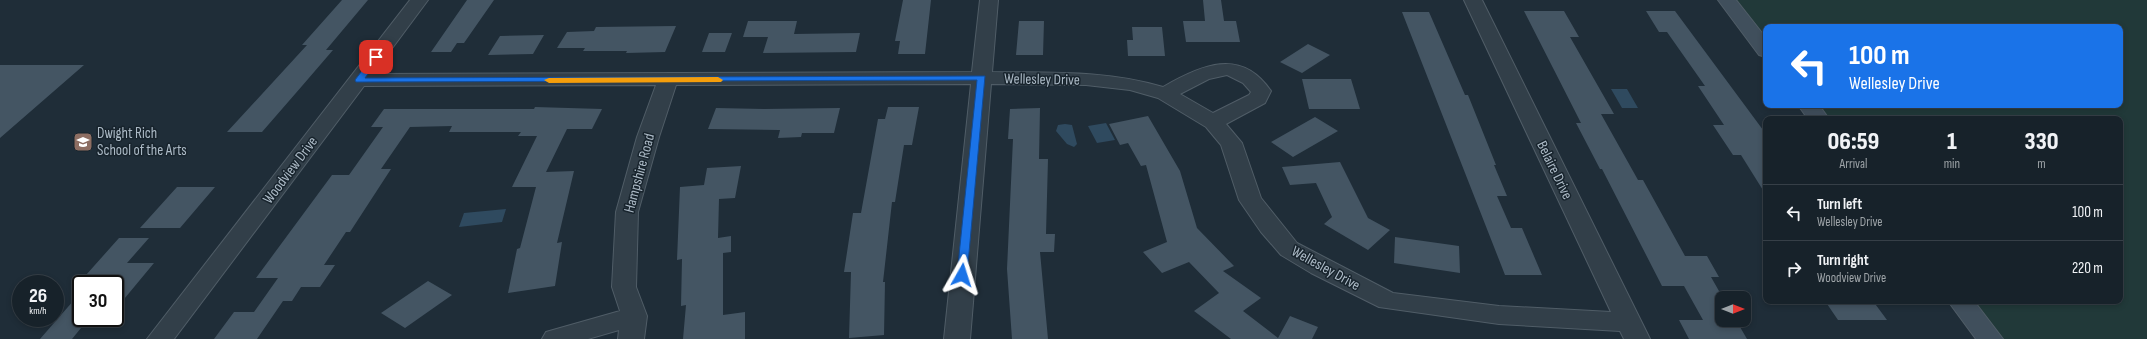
<!DOCTYPE html>
<style>
:root{--surface:#17222a;--page:#202a32;--text:#f1f3f6;--muted:#9ea4a8;--line:#363f47}
body{margin:0;font-family:"Sofia Sans Condensed",sans-serif;background:var(--page);color:var(--text);height:100vh;display:flex;flex-direction:column;font-size:15px;white-space:nowrap}
*{box-sizing:border-box;margin:0}
p{font-size:13px;color:var(--muted)}
.icon{flex:none;width:22px;height:22px;fill:none;stroke:currentColor;stroke-width:2;stroke-linecap:round;stroke-linejoin:round}
.map{position:relative;flex:1;overflow:hidden}
.panel{position:absolute;left:1763px;top:116px;width:360px;height:188px;display:flex;flex-direction:column;background:var(--surface);border-radius:8px;box-shadow:0 2px 6px #0003,0 0 0 1px var(--line)}
.panel>*{flex:none}
.top-card{position:absolute;left:1763px;top:24px;width:360px;height:84px;border-radius:8px;box-shadow:0 2px 6px #0003,0 0 0 1px var(--line);background:#1a73e8;color:#fff;overflow:hidden}
.needle{width:26px;rotate:90deg}
.buttons{position:absolute;left:1715px;top:291px;display:grid;gap:8px}
.buttons a{display:grid;place-items:center;width:36px;height:36px;border-radius:8px;background:var(--surface);box-shadow:0 2px 6px #0003,0 0 0 1px var(--line);font-size:20px}
.speed{position:absolute;left:12px;top:275px;display:flex;gap:8px;font-size:20px;font-weight:700;text-align:center}
.speed>*{display:grid;place-content:center;width:52px;height:52px;border-radius:50%;background:var(--surface);box-shadow:0 2px 6px #0003,0 0 0 1px var(--line);line-height:1}
.speed small{font-size:10px;font-weight:400}
.speed .limit{border:2px solid #111;border-radius:6px;background:#fff;color:#111}
.pin{position:absolute;display:grid;place-items:center;width:34px;height:34px;color:#fff;margin:-17px;border-radius:8px;box-shadow:0 2px 6px #0006}
.me{position:absolute;width:44px;margin:-22px;rotate:6deg;stroke-linejoin:round;filter:drop-shadow(0 0 3px #0008)}
.turn{display:flex;align-items:center;gap:14px;height:84px;padding:0 20px;font-size:18px}
.turn .icon{width:52px;height:52px;stroke-width:2.5}
.turn b{display:block;font-size:28px;line-height:34px}
.eta{display:flex;justify-content:space-evenly;align-items:center;height:68px;text-align:center}
.eta b{font-size:24px;font-weight:800;line-height:28px}
ul{padding:0;list-style:none}
li{display:flex;align-items:center;gap:12px;height:56px;padding:0 20px;border-top:1px solid var(--line)}
li div{flex:1}
li b{display:block;font-size:15px}
li em{font-style:normal}
.map>svg:first-child{display:block}
.green{fill:#213939}
.water{fill:#2f4a5f}
.building{fill:#445563}
.lines{fill:none;stroke-linecap:round;stroke-linejoin:round}
.street-casing{stroke:#505d67;stroke-width:2}
.secondary-casing{stroke:#505d67;stroke-width:2}
.street{fill:#323f49;fill-rule:evenodd}
.secondary{fill:#404f5c;fill-rule:evenodd}
.route{fill:#1a73e8;stroke:#114b97}
.slow{fill:#f59e0b}
.labels{text-anchor:middle;stroke-width:3;stroke-linejoin:round;paint-order:stroke}
.street-label{font-size:15px;fill:#acbac6;stroke:#18242d}
.poi-label{font-size:15px;fill:#acbac6;stroke:#18242d;text-anchor:start}
</style>
<div class="map">
<svg width="2147" height="339" viewBox="0 0 2147 339">
<rect width="100%" height="100%" fill="#1f2d38"/>
<path class="green" d="M1726,0H2147V339H1988L1959,301H2120V119H1818L1808,105H2120V27H1766V51Z"/>
<path class="water" d="M1611,89H1627L1638,108H1622Z
M1106,123L1115,140L1097,143L1088,126Z
M1065,124L1072,125L1077,144L1074,147L1067,144L1056,131L1058,125Z
M506,209L502,222L459,227L464,213Z"/>
<path class="building" d="M342,0H368L326,50H333L302,86L262,132H227L307,45H302Z
M467,0H494L464,43H457L451,52H431Z
M903,0H931L925,54H898L900,41H895Z
M1203,0H1221L1224,21H1236L1240,42H1186L1183,21H1205Z
M1524,11H1564L1579,37H1570L1614,114H1601L1638,180H1643L1685,256H1707L1719,277H1711L1723,298L1722,320H1736L1747,339H1689L1679,320H1703L1684,286H1662L1602,169H1600L1576,123H1581Z
M1646,11H1675L1766,134V195L1741,155H1733L1713,125H1724L1698,86H1705L1667,32H1659Z
M1402,12H1429L1465,95H1468L1496,165H1494L1507,196H1497L1511,228H1522L1542,275H1505Z
M748,21H797L794,34L860,33L856,52L763,53L768,37H743Z
M1019,21H1044L1043,55H1016Z
M676,26L665,52L626,53L627,51H583L585,48H557L567,32L594,31L596,27Z
M1132,27H1162L1165,56H1128L1127,40H1133Z
M709,33H732L725,52H702Z
M544,35L533,54L488,55L500,36Z
M1308,44L1330,55L1302,73L1280,62Z
M0,65H84L0,138Z
M1302,79H1351L1360,109H1309Z
M535,107L602,109L592,129H567L546,172L574,171L557,243L562,242L555,286L508,293L517,249L520,248L536,187H512L537,136H518L521,132H449L452,126L410,127L381,169H391L350,232H346L324,265H335L320,287H301L292,301H283L257,339H214L234,312H254L278,278H256L332,175H349L383,127H371L384,109H534Z
M888,107H919L912,145H904L895,202H892L883,282H885L884,335L849,338L851,272H844L853,213H861L878,119H885Z
M716,108L764,109L840,108L834,133H802L801,137L778,138L780,130L708,129Z
M1040,108L1039,159H1048L1046,234H1055L1054,252H1040L1048,339H1012L1007,269L1013,139H1008L1010,109Z
M1148,116L1180,171L1197,228L1234,266L1223,271L1261,298L1243,311L1278,338L1290,316L1318,327L1312,339H1231L1194,311L1219,293L1189,262L1162,273L1143,252L1167,242L1146,165L1141,166L1128,143L1120,145L1109,124Z
M1315,117L1338,131L1293,157L1271,142Z
M1340,162L1368,218L1390,230L1368,250L1324,224L1332,217L1316,183L1290,185L1282,167Z
M741,166L735,198L719,199L718,238L731,236V252L723,253V315L745,312V339H683L686,305L681,306L682,259L677,260L680,187L704,185L707,168Z
M177,187H215L180,228H140Z
M1395,237L1459,246L1460,273L1394,263Z
M119,238H149L127,263H154L115,310V284H78Z
M428,281L452,295L405,328L381,313Z
M81,292V328L72,339H40Z
M1825,301H1873L1887,320H1838Z"/>
<g class="lines">
<g class="street-casing">
<path id="street" d="M410,0H428L373,74L972,72L980,0H998L992,72C1050,73 1107,70 1163,87C1201,65 1241,47 1271,91L1265,103L1226,124L1242,143L1261,198L1297,243L1393,293L1499,306L1611,312L1464,0H1482L1650,339H1624L1620,331L1499,324L1379,307L1311,273L1281,255L1261,232L1239,200L1221,145L1206,127L1158,98L1130,90L1086,85L991,84L970,339H944L971,84L676,85L659,137L638,212L636,287L647,316L644,339H618L619,330L588,339H542L546,332L620,311L612,287L616,212L637,137L656,85L364,86L174,339H147ZM1227,75L1243,83L1251,92L1249,95L1213,113L1180,94L1209,79Z"/>
</g>
<g class="secondary-casing">
<path id="secondary" d="M1718,0H1736L1766,38V57L1759,55Z
M1798,105H1819L1829,119H1808Z
M1948,301H1974L2003,339H1976Z"/>
</g>
<use href="#street" class="street"/>
<use href="#secondary" class="secondary"/>
</g>
<path class="route" d="M373,56L380,57L365,78L985,76L967,275L962,278L957,275L977,80L356,82L355,80Z"/>
<path class="slow" d="M718,77L723,80L721,82L549,83L544,80L549,78Z"/>
<defs>
<g id="school-square" transform="scale(1)"><rect x="-9" y="-9" width="18" height="18" rx="4" fill="#8d6e63" stroke="#18242d"/><path d="M0-5L7-2L0 1L-7-2ZM-4 1L0 2.5L4 1V4Q0 6-4 4Z" fill="#fff"/></g>
</defs>
<g fill-rule="evenodd">
<use href="#school-square" x="83" y="142"/>
</g>
<g class="labels">
<g class="street-label">
<text transform="translate(1042 79) rotate(1)" y="5">Wellesley Drive</text>
<text transform="translate(290 170) rotate(-53)" y="5">Woodview Drive</text>
<text transform="translate(1555 170) rotate(64)" y="5">Belaire Drive</text>
<text transform="translate(639 173) rotate(-75)" y="5">Hampshire Road</text>
<text transform="translate(1326 268) rotate(29)" y="5">Wellesley Drive</text>
</g>
<g class="poi-label">
<text x="97" y="138">Dwight Rich<tspan x="97" dy="17">School of the Arts</tspan></text>
</g>
</g>
</svg>
<div class="buttons">
<a><svg class="needle" viewBox="-14 -14 28 28"><path d="M0-13l5 13h-10z" fill="#e53935"/><path d="M0 13l5-13h-10z" fill="#9ea4a8"/></svg></a>
</div>
<div class="speed"><div>26<small>km/h</small></div><div class="limit">30</div></div>
<div class="pin" style="left:376px;top:57px;background:#d93025"><svg class="icon" aria-label="arrive" viewBox="0 0 24 24"><path d="M6 21V4h12l-3 4 3 4H6"/></svg></div>
<svg class="me" style="left:962px;top:275px" viewBox="-20 -20 40 40"><path d="M0-17L14 15 0 8-14 15z" fill="#1a73e8" stroke="#fff" stroke-width="4"/></svg>
<div class="top-card">
<div class="turn"><svg class="icon" aria-label="left" viewBox="0 0 24 24"><path d="M17 20v-9H6M10 6l-5 5 5 5"/></svg><div><b>100 m</b>Wellesley Drive</div></div>
</div>
<section class="panel">
<div class="eta">
<div><b>06:59</b><p>Arrival</p></div>
<div><b>1</b><p>min</p></div>
<div><b>330</b><p>m</p></div>
</div>
<ul>
<li><svg class="icon" aria-label="left" viewBox="0 0 24 24"><path d="M17 20v-9H6M10 6l-5 5 5 5"/></svg><div><b>Turn left</b><p>Wellesley Drive</p></div><em>100 m</em></li>
<li><svg class="icon" aria-label="right" viewBox="0 0 24 24"><path d="M7 20v-9h11M14 6l5 5-5 5"/></svg><div><b>Turn right</b><p>Woodview Drive</p></div><em>220 m</em></li>
</ul>
</section>
</div>
